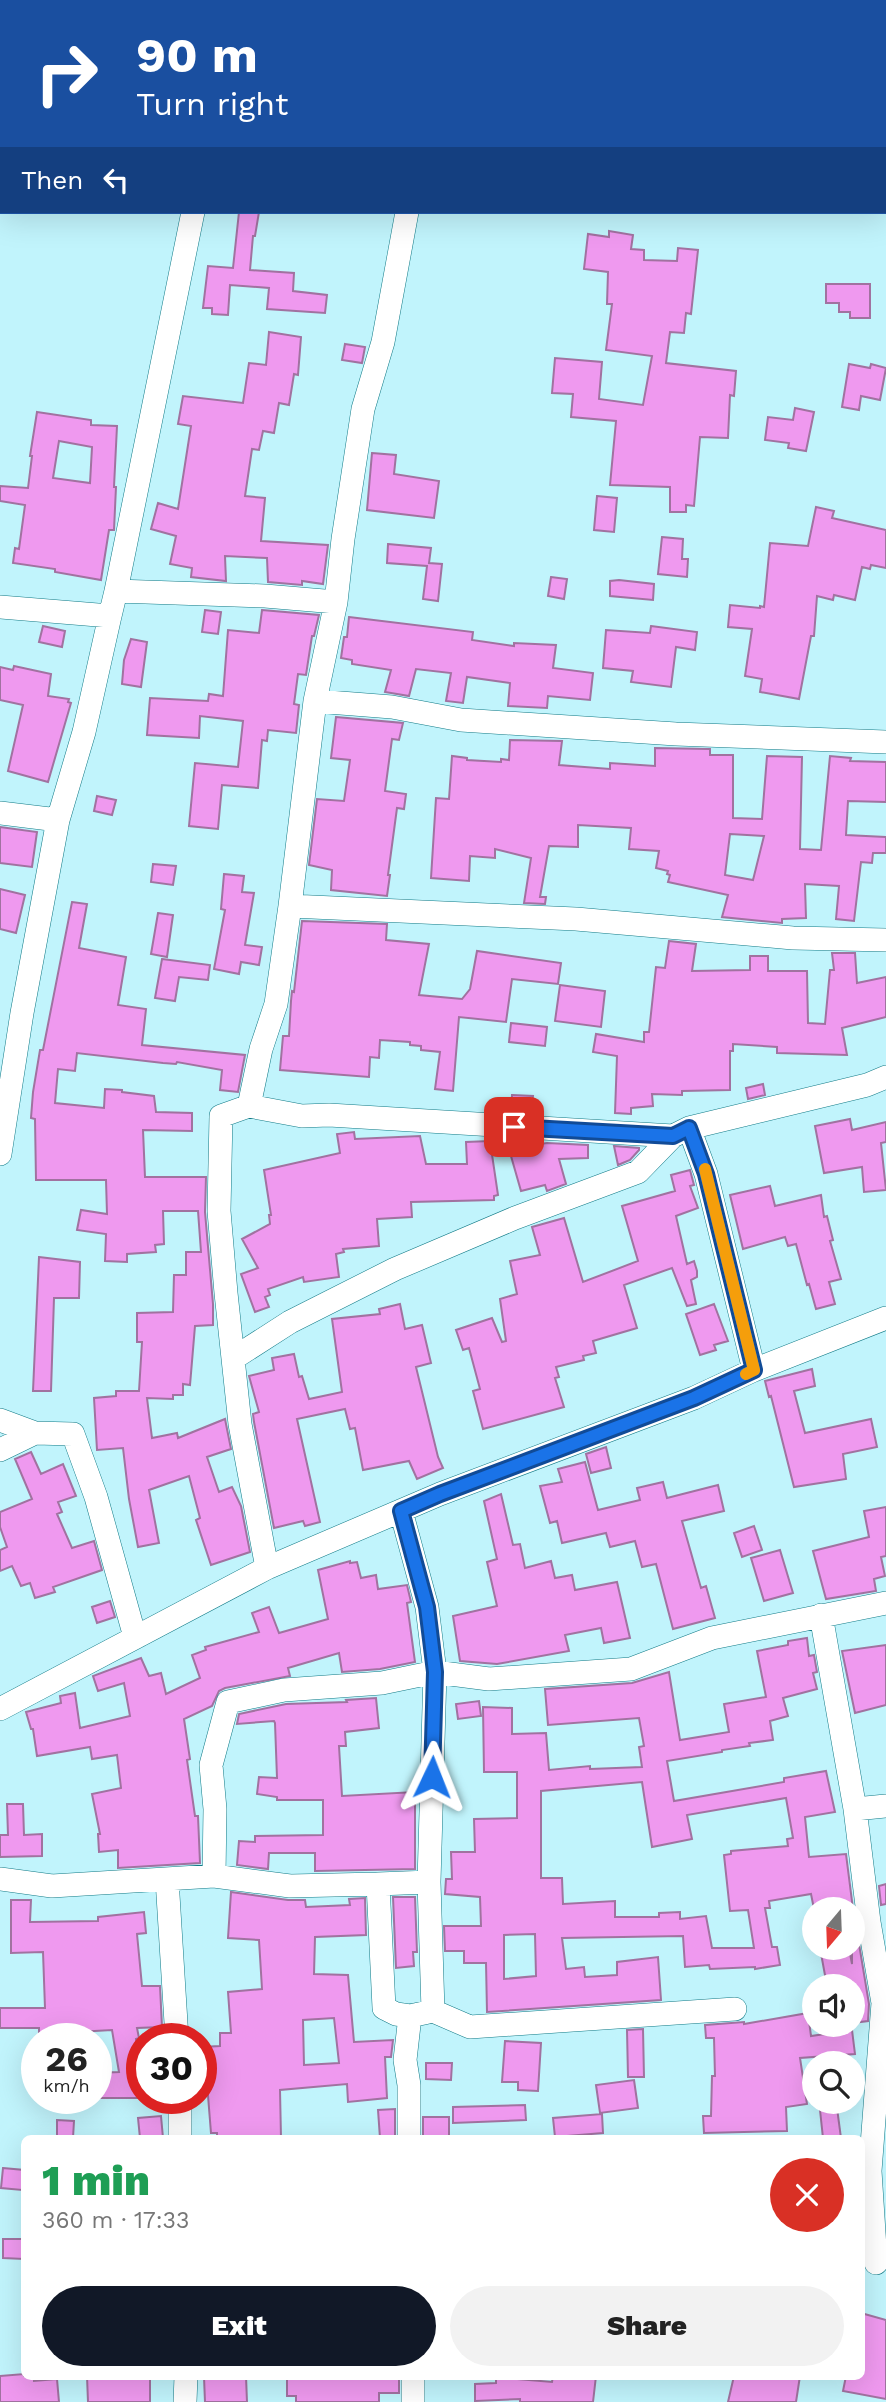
<!DOCTYPE html>
<meta charset="utf-8">
<style>
:root{--surface:#fff;--page:#f2f2f2;--text:#222;--muted:#767676;--accent:#111827}
body{margin:0;font-family:"Work Sans",sans-serif;background:var(--page);color:var(--text);height:100vh;display:flex;flex-direction:column;font-size:26px;white-space:nowrap}
*{box-sizing:border-box;margin:0}
p{font-size:23px;color:var(--muted)}
.icon{flex:none;width:38px;height:38px;fill:none;stroke:currentColor;stroke-width:2;stroke-linecap:round;stroke-linejoin:round}
.map{position:relative;flex:1;overflow:hidden}
.details{position:absolute;left:21px;top:2135px;width:844px;height:245px;display:flex;flex-direction:column;background:var(--surface);border-radius:10px;box-shadow:0 7px 28px #0002}
.details>*{flex:none}
.hud{position:absolute;left:0px;top:0px;width:887px;height:214px;box-shadow:0 7px 28px #0002;background:#1a4fa0;color:#fff;overflow:hidden}
.needle{width:46px;rotate:199deg}
.tools{position:absolute;left:802px;top:1897px;display:grid;gap:14px}
.tools a{display:grid;place-items:center;width:63px;height:63px;border-radius:50%;background:var(--surface);box-shadow:0 7px 28px #0002;font-size:35px}
.speed{position:absolute;left:21px;top:2023px;display:flex;gap:14px;font-size:35px;font-weight:700;text-align:center}
.speed>*{display:grid;place-content:center;width:91px;height:91px;border-radius:50%;background:var(--surface);box-shadow:0 7px 28px #0002;line-height:1}
.speed small{font-size:18px;font-weight:400}
.speed .limit{border:10px solid #d22;background:#fff;color:#111}
.pin{position:absolute;display:grid;place-items:center;width:60px;height:60px;color:#fff;margin:-30px;border-radius:14px;box-shadow:0 4px 10px #0006}
.me{position:absolute;width:77px;margin:-38px;rotate:2deg;stroke-linejoin:round;filter:drop-shadow(0 0 5px #0008)}
.turn{display:flex;align-items:center;gap:24px;height:147px;padding:0 21px;font-size:32px}
.turn .icon{width:91px;height:91px;stroke-width:2.5}
.turn b{display:block;font-size:49px;line-height:60px}
.then{display:flex;align-items:center;height:66px;padding:0 21px;background:#0003;gap:14px;font-size:26px}
.round{display:grid;place-items:center;flex:none;width:74px;height:74px;border-radius:37px;background:var(--page)}
.head{display:flex;align-items:center;justify-content:space-between;height:119px;padding:0 21px}
h1{font-size:42px;font-weight:800;line-height:52px;color:#1e9e55}
.cta{display:flex;gap:14px;margin-top:auto;padding:14px 21px}
.cta a{flex:1;height:80px;border-radius:42px;background:var(--accent);color:#fff;font-size:28px;font-weight:800;line-height:80px;text-align:center}
.cta a+a{background:var(--page);color:var(--text)}
.map>svg:first-child{display:block}
.building{fill:#ef99ef;stroke:#a172a0;stroke-width:2;fill-rule:evenodd}
.lines{fill:none;stroke-linecap:round;stroke-linejoin:round}
.street-casing{stroke:#127b87;stroke-width:24}
.street{stroke:#fff;stroke-width:23}
.route-casing{stroke:#114b97;stroke-width:18}
.route{stroke:#1a73e8;stroke-width:12}
.slow{stroke:#f59e0b;stroke-width:12}
</style>
<div class="map">
<svg width="886" height="2402" viewBox="0 0 886 2402">
<rect width="100%" height="100%" fill="#c1f4fc"/>
<path class="building" d="M239,212H259L255,236H253L250,270L294,273L293,291L327,295L325,313L267,309L269,288L230,285L228,315L212,314V308H203L208,266L233,268Z
M609,231L633,235L631,249L644,250V260L677,261L678,248L698,250L691,314L686,313L684,333L670,332L666,363L736,371L734,396L730,395L728,438L700,437L694,506L686,505V512H670V487L610,485L616,421L571,417L573,394L552,393L555,358L602,362L599,399L643,405L652,356L606,350L612,304H607L608,272L584,269L588,234L609,237Z
M826,284H870V318H850V312H839V303H826Z
M269,332L301,337L298,375L294,374L289,405L279,403L274,433L263,431L259,450L252,449L245,496L265,498L261,541L328,545L323,584L302,581V585L268,582L267,558L225,556L226,581L191,577L192,568L170,564L176,536L151,529L158,503L178,509L191,426L178,424L183,396L243,403L249,363L266,365Z
M345,344L365,347L362,363L342,360Z
M849,364L870,368L871,364L886,368L880,400L861,396L859,410L842,407Z
M795,408L814,412L806,451L788,448L789,443L765,440L768,417L793,420Z
M37,412L91,420V425L117,426L114,487H116L114,530H109L101,580L55,572V569L13,563L15,548L19,549L25,505L0,501V486L28,488L32,456H30ZM59,441L92,447L90,483L53,478Z
M372,453L396,455L394,474L439,481L434,518L367,510Z
M597,496L617,498L614,532L594,530Z
M816,507L834,511L832,518L886,530V568L871,565L870,569L862,567L855,600L834,595L833,600L817,596L814,636H811L799,699L760,692L762,679L745,676L752,629L728,627L730,605L760,608V606L764,607L770,543L808,546Z
M662,537L683,539L682,559H688L687,577L658,574Z
M388,544L431,548L429,563L442,564L438,601L423,599L427,566L387,563Z
M551,577L567,579L564,599L548,596Z
M619,580L654,584L653,600L610,596V581Z
M205,610L221,612L218,634L202,632Z
M262,610L319,615L314,636H312L306,675L298,674L294,704L299,705L296,733L268,730L267,741L262,740L258,788L222,785L218,829L189,826L195,763L238,767L243,721L200,716L199,738L147,735L150,698L208,701L209,694L223,696L228,630L259,633Z
M349,617L473,632L472,640L514,646V643L556,645L553,668L593,673L590,700L548,696L547,708L508,706L510,683L467,677L463,703L446,701L451,673L416,669L409,696L385,692L391,670L352,664V660L341,658L344,637H347Z
M43,626L65,631L62,647L39,642Z
M651,626L697,632L695,650L676,647L671,687L631,682L633,671L603,668L606,630L650,633Z
M131,639L147,642L141,687L122,684L124,660Z
M14,666L51,674L48,696L69,699L68,702L71,703L48,782L8,771L23,705L0,700V667L13,670Z
M336,717L403,723L399,740L392,739L385,791L406,794L404,809L397,808L388,875H390L387,896L331,890L332,870L309,865L317,799L344,801L350,760L331,758Z
M510,740L562,741L559,765L610,769V763L655,766V748L710,749V755H733V818L762,819L767,756L802,757L800,849L821,850L830,756L851,758L850,761L886,762V802L848,801L846,835L886,837V853H873L872,863L861,862L854,921L836,919L839,886L805,884L806,918L782,919V923L722,917L728,895L668,882L670,875L667,874L668,871L656,868L659,851L629,849L631,828L578,825V847L549,846L540,897H546L545,904L524,903L531,858L495,849V858L470,856L469,881L431,878L436,798L449,799L452,756L467,758V760L501,762V759L509,760ZM730,834L764,836L753,880L725,875Z
M97,796L116,800L112,815L94,811Z
M0,827L37,832L32,867L0,863Z
M153,864L176,866L173,885L151,882Z
M224,874L244,876L242,892L254,893L245,945L262,947L259,965L241,962L239,974L214,969L225,910L221,909Z
M0,889L25,895L16,933L0,929Z
M72,902L87,904L79,948L126,957L118,1005L146,1009L142,1045L245,1055L238,1092L220,1090L222,1070L177,1062L176,1064L163,1063L77,1053L75,1071L58,1069L55,1103L104,1108L105,1089L122,1090V1092L154,1096L156,1112L192,1113V1131L143,1130L145,1177H206L205,1212L213,1304V1325L195,1326L190,1385L183,1384V1395H173V1399L147,1398L152,1438L177,1433L178,1438L225,1419L231,1449L207,1457L219,1492L232,1487L241,1506L250,1552L211,1565L196,1520L200,1518L189,1476L149,1490L159,1543L138,1547L129,1499L123,1448L97,1450L94,1398L116,1396V1391H139L142,1342H137V1313L173,1312L174,1275H186V1252H201L198,1211H163L164,1244L155,1245L156,1252L127,1254V1262L105,1261L106,1234L77,1230L81,1210L107,1214L106,1180H36L35,1119L31,1118L33,1092L40,1050H43Z
M158,913L173,915L167,957L151,954Z
M302,921L387,924L386,940L429,944L419,995L462,999L470,989L477,951L561,963L558,984L512,979L506,1022L459,1017L453,1091L435,1089L440,1052L421,1050V1046L410,1045V1042L380,1040L379,1058L370,1057L369,1077L280,1070L283,1036H289L291,1001L292,991L294,992Z
M669,941L696,944L692,971L750,970V956H768V971H807L808,1023L825,1024L830,970H834L832,953H855L857,983L886,977V1017L842,1028L847,1055L777,1053V1047L733,1044V1051H730V1090L682,1091V1095L652,1094L653,1106L631,1108V1114L615,1113L617,1056L593,1052L596,1034L644,1042V1032H649L656,967L665,968Z
M162,959L210,965L208,980L179,977L175,1001L155,998Z
M560,985L605,991L601,1027L555,1021Z
M511,1023L547,1027L545,1046L509,1042Z
M763,1084L765,1095L748,1099L746,1088Z
M512,1095L533,1096L531,1113L511,1112Z
M850,1119L852,1130L886,1122V1142L881,1143L886,1190L864,1192L862,1167L824,1173L815,1126Z
M354,1132L355,1139L420,1136L426,1164H467L466,1142L490,1141L498,1195L494,1196V1200L411,1202L412,1217L377,1219L379,1246L343,1249L344,1252L336,1254L339,1277L304,1282L303,1277L268,1289L270,1295L265,1297L269,1307L255,1312L241,1274L258,1268L242,1239L270,1224L269,1215H271L264,1170L340,1153L337,1134Z
M547,1143L588,1145V1158L559,1159L566,1184L547,1191L545,1185L521,1191L509,1149Z
M614,1146L639,1148V1150L630,1160L618,1165Z
M690,1170L694,1185L690,1186L698,1208L676,1216L687,1264L694,1261L697,1271V1277L691,1280L696,1304L687,1306L672,1268L624,1285L637,1328L593,1341L596,1353L583,1356L584,1360L556,1367L559,1377L555,1378L564,1407L483,1429L473,1391L480,1389L469,1348L463,1350L456,1330L492,1318L502,1342L506,1341L500,1299L517,1294L510,1261L540,1255L532,1227L564,1218L583,1282L638,1261L622,1206L675,1191L671,1175Z
M770,1186L775,1206L821,1195L824,1217L827,1216L833,1240L830,1241L841,1279L829,1282L835,1304L816,1309L809,1284L807,1285L796,1244L788,1246L785,1237L743,1249L730,1195Z
M39,1257L80,1262L79,1298H54L51,1391H33Z
M400,1304L405,1329L422,1325L431,1363L416,1367L438,1457L443,1468L417,1479L409,1461L363,1470L355,1428L350,1429L345,1409L297,1419L320,1522L305,1526L303,1521L274,1528L254,1422L253,1414L259,1412L249,1376L274,1370L272,1358L294,1354L299,1377L302,1376L309,1399L342,1392L332,1319L380,1314L379,1309Z
M714,1304L728,1341L714,1345L716,1350L700,1355L686,1314Z
M812,1369L815,1386L794,1391L805,1433L871,1419L877,1447L843,1454L846,1479L794,1487L771,1396L769,1397L765,1381Z
M606,1447L611,1468L591,1473L586,1454Z
M31,1452L41,1474L63,1464L76,1496L58,1502L62,1512L57,1514L72,1548L94,1541L102,1570L53,1587L55,1592L35,1598L30,1583L21,1586L12,1566L0,1571V1550L7,1547L0,1527V1512L32,1499L15,1459Z
M585,1462L598,1510L640,1500L637,1488L663,1482L667,1498L718,1485L724,1511L682,1521L701,1588L706,1586L715,1618L673,1629L656,1564L642,1567L635,1541L610,1547L606,1533L562,1543L557,1521L550,1523L540,1486L562,1482L558,1469Z
M501,1494L513,1545L520,1544L525,1568L551,1561L555,1578L572,1575L575,1590L617,1582L630,1638L604,1643L601,1628L565,1635L569,1651L497,1664L460,1661L453,1616L497,1606L487,1562L497,1559L484,1501Z
M886,1507V1556L881,1557L885,1576L874,1579L876,1591L826,1599L813,1551L869,1537L864,1511Z
M754,1526L762,1550L742,1557L734,1533Z
M780,1550L793,1593L764,1601L751,1558Z
M350,1561V1563L357,1562L361,1578L376,1575L378,1589L407,1585L411,1602L407,1603L415,1662L380,1669L342,1672L339,1653L288,1668L290,1676L225,1688L219,1691L212,1706L184,1719L190,1759L187,1760L195,1816H198L200,1863L118,1868V1850L99,1852L98,1834H100L92,1794L121,1788L117,1755L92,1759L90,1747L37,1756L33,1729H31L26,1712L61,1703L60,1696L75,1693L80,1728L130,1716L124,1683L98,1691L93,1676L141,1658L149,1676L161,1673L166,1694L200,1678L192,1655L206,1650L205,1647L259,1632L252,1613L269,1607L279,1633L328,1619L318,1570Z
M110,1601L115,1617L97,1623L92,1607Z
M807,1638L809,1656L814,1655L817,1672L813,1673L817,1689L783,1698L788,1716L770,1721L773,1740L749,1743L750,1746L722,1750V1752L667,1761L674,1801L784,1782V1778L826,1771L835,1812L805,1817L809,1857L846,1854L853,1909H814L811,1894L769,1901L770,1908H765L772,1947H777L780,1965L755,1969V1967L710,1969L709,1965L685,1967L683,1936L562,1938L566,1969L584,1967L585,1977L617,1975V1962L658,1957L661,2000L487,2012L486,1963H464V1951H445L444,1926H481L480,1897L445,1894L446,1879H452L451,1852H475L474,1819L517,1818V1772H484L483,1707L512,1708V1734L546,1733L549,1770L590,1766V1769L642,1767L639,1747L644,1746L639,1718L548,1725L545,1689L632,1683L669,1672L680,1740L729,1732L724,1704L766,1697L757,1651L788,1645V1641ZM642,1782L652,1847L692,1839L687,1815L786,1798L793,1838L787,1839L788,1846L731,1851V1854L724,1855L730,1911L748,1910L754,1948H712L706,1916L680,1919V1912L659,1913V1917H615V1901L563,1904L562,1878H541V1791ZM535,1934L536,1976L504,1979V1935Z
M886,1645V1705L855,1713L842,1651Z
M376,1698L379,1728L345,1732L346,1746H339L342,1796L415,1792V1869L315,1871V1853H269L268,1869L237,1865L239,1841L255,1842V1836L323,1835V1800H277V1797L257,1794L259,1777L277,1778L275,1723L274,1721L237,1724L239,1714L286,1704L347,1702L346,1700Z
M479,1701L481,1716L458,1719L456,1704Z
M7,1804H23L24,1835L42,1834V1856L0,1857V1835H8Z
M886,1884V1904L881,1905L879,1886Z
M231,1892L288,1900H305L306,1907L350,1905L349,1899L365,1898L366,1935L315,1937L314,1974L348,1975L354,2042L393,2040L391,2057H385L387,2098L348,2102L347,2084L280,2090L281,2138H217V2133H211L207,2083H201V2047L220,2046V2033H231L228,1992L262,1989L259,1940L228,1938ZM334,2018L339,2063L304,2065L303,2020Z
M393,1897H415L417,1952H413L414,1966L396,1968Z
M11,1900H31L30,1922L98,1921V1917L144,1912L146,1933L137,1934L142,1986H160L162,2027L137,2028L139,2038L136,2039L141,2066H139L140,2098H96V2073L119,2072L112,2030L77,2032V2039H39V2028H0V2008H45L43,1952L11,1953Z
M859,1944L869,2004L868,2021L852,2023V1982L827,1986L820,1948H849L852,1964V1945Z
M808,2013L811,2036L852,2030L855,2054L800,2058L807,2104L786,2107L787,2131L704,2133L703,2116H711L712,2076H715L714,2038H706L705,2025L744,2022V2024Z
M643,2029L644,2077H628L627,2030Z
M505,2041L541,2043L538,2091L518,2090V2082H502Z
M426,2063H452L451,2080L426,2079Z
M634,2080L638,2108L600,2113L596,2085Z
M525,2105L526,2120L453,2123V2107Z
M837,2108L841,2138H823L820,2110Z
M395,2109V2138H380L378,2110Z
M602,2114L603,2133L555,2137L553,2118Z
M161,2116L163,2138H140L138,2118Z
M423,2117H449V2138H423Z
M57,2120L74,2121L73,2138H57Z
M3,2168L24,2170L22,2190L1,2188Z
M3,2239H24V2259L3,2258Z
M861,2313L886,2320V2399L843,2391L846,2376H861Z
M24,2374V2376H34V2381L57,2379L59,2402H0V2376Z
M87,2376H150V2402H88Z
M246,2376L247,2402H205L204,2377Z
M287,2376L399,2378V2393H379V2402H296V2396H287Z
M496,2376H518V2379L552,2382L553,2376H596L593,2402H520V2399L475,2401V2384L496,2383Z
M734,2376H800L796,2402H728Z"/>
<g class="lines">
<g class="street-casing">
<path id="street" d="M246,2L247,0
M116,591L193,212
M0,607L110,616L116,591L265,596L336,602
M315,701L392,707L461,720L676,734L886,742
M0,813L58,820
M290,906L576,919L793,938L886,940
M249,1106L302,1116L329,1115L673,1136
M689,1128L706,1174L754,1370
M0,1154L22,1013L58,820L84,732L110,616
M234,1358L290,1322L395,1269L515,1218L638,1172L673,1136L689,1128L867,1085L886,1077
M0,1420L35,1433L73,1434L96,1497L135,1637
M0,1450L35,1433
M401,1511L427,1607L435,1672L429,1882L433,2011L410,2016L405,2060L409,2085V2138
M267,1568L240,1424L226,1293L219,1211L221,1116L249,1106L261,1049L276,1004L290,906L315,701L336,602L343,539L363,409L383,342L407,212
M821,1615L855,1809L869,1922L883,2003L870,2171L876,2263
M0,1709L267,1568L440,1494L694,1398L754,1370L886,1318
M855,1809L886,1806
M214,1876L215,1809L211,1765L228,1702L284,1690L382,1683L435,1672L489,1679L631,1669L712,1638L886,1603
M0,1879L52,1886L214,1876L290,1886L378,1884
M167,1879L177,2039
M433,2011L470,2027L735,2009
M410,2016L396,2014L384,2008L378,1884L429,1882
M180,2098V2138
M413,2376V2402
M185,2402L186,2376"/>
</g>
<use href="#street" class="street"/>
</g>
<g class="lines">
<g class="route-casing">
<path id="route" d="M432,1777L435,1672L427,1607L401,1511L440,1494L694,1398L754,1370L706,1174L689,1128L673,1136L514,1127"/>
</g>
<use href="#route" class="route"/>
<path class="slow" d="M705,1169L754,1370L746,1374"/>
</g>
</svg>
<div class="tools">
<a><svg class="needle" viewBox="-14 -14 28 28"><path d="M0-13l5 13h-10z" fill="#e53935"/><path d="M0 13l5-13h-10z" fill="#767676"/></svg></a>
<a><svg class="icon" aria-label="sound" viewBox="0 0 24 24"><path d="M4 9h4l5-4v14l-5-4H4zM17 9q2 3 0 6"/></svg></a>
<a><svg class="icon" aria-label="search" viewBox="0 0 24 24"><circle cx="10" cy="10" r="6"/><path d="M15 15l6 6"/></svg></a>
</div>
<div class="speed"><div>26<small>km/h</small></div><div class="limit">30</div></div>
<div class="pin" style="left:514px;top:1127px;background:#d93025"><svg class="icon" aria-label="arrive" viewBox="0 0 24 24"><path d="M6 21V4h12l-3 4 3 4H6"/></svg></div>
<svg class="me" style="left:432px;top:1777px" viewBox="-20 -20 40 40"><path d="M0-17L14 15 0 8-14 15z" fill="#1a73e8" stroke="#fff" stroke-width="4"/></svg>
<div class="hud">
<div class="turn"><svg class="icon" aria-label="right" viewBox="0 0 24 24"><path d="M7 20v-9h11M14 6l5 5-5 5"/></svg><div><b>90 m</b>Turn right</div></div>
<div class="then">Then<svg class="icon" aria-label="left" viewBox="0 0 24 24"><path d="M17 20v-9H6M10 6l-5 5 5 5"/></svg></div>
</div>
<section class="details">
<div class="head"><div><h1>1 min</h1><p>360 m · 17:33</p></div><a class="round" style="background:#d93025;color:#fff"><svg class="icon" aria-label="close" viewBox="0 0 24 24"><path d="M6 6l12 12M18 6L6 18"/></svg></a></div>
<div class="cta"><a>Exit</a><a>Share</a></div>
</section>
</div>
